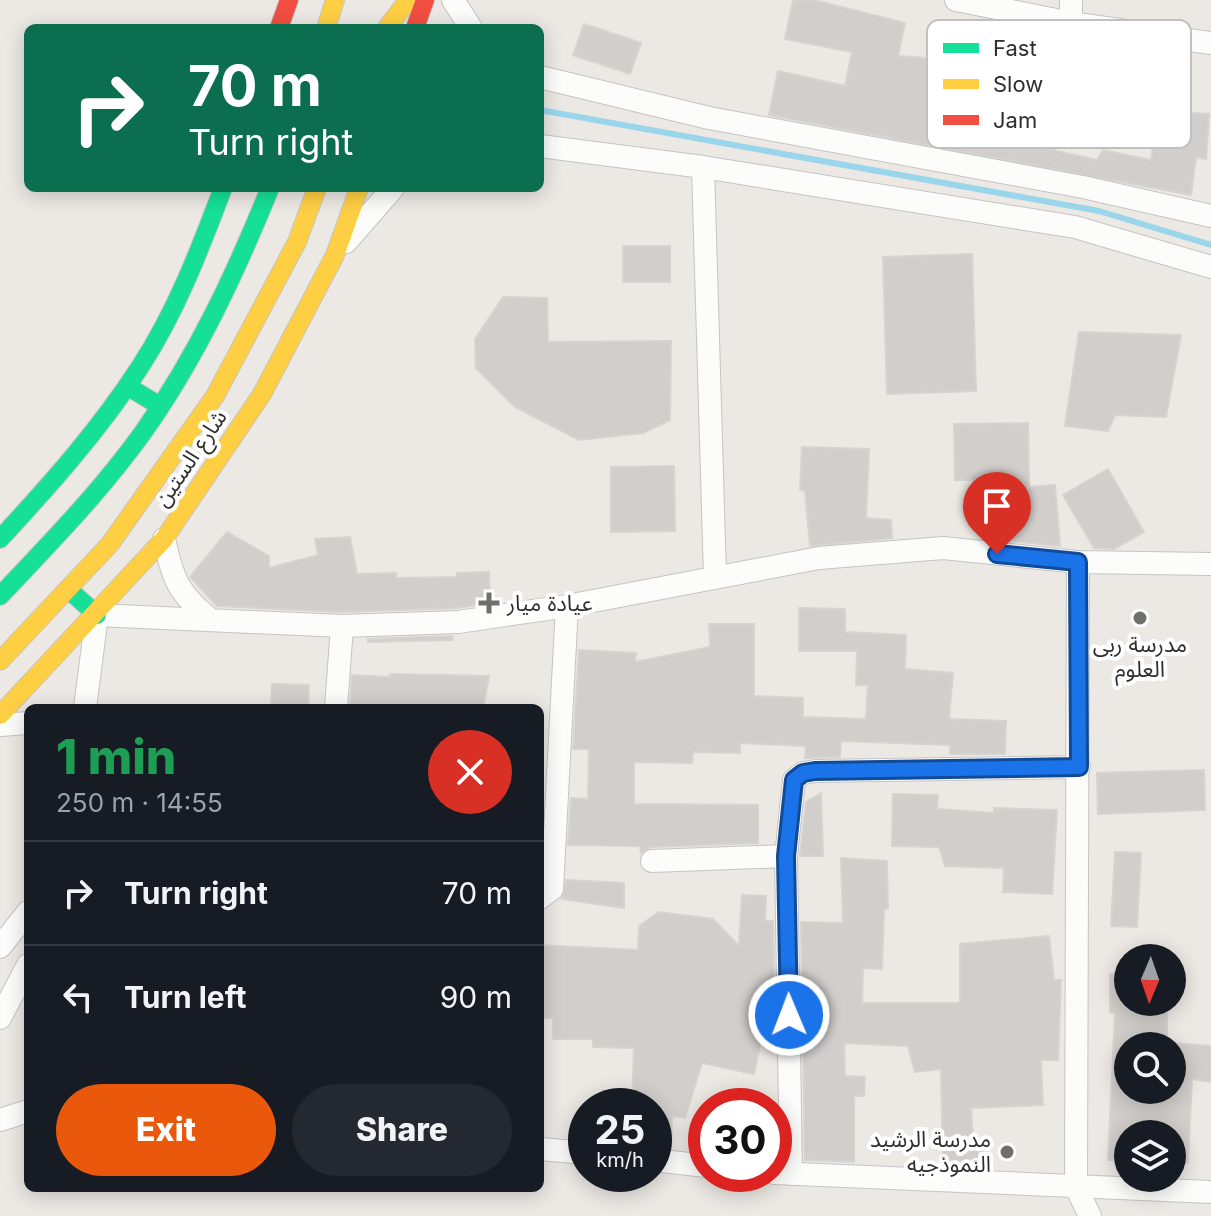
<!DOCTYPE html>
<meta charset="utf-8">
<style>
:root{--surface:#171b24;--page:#242831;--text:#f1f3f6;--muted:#9ea1a6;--line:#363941;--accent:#ea580c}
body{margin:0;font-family:Inter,"Noto Sans Arabic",sans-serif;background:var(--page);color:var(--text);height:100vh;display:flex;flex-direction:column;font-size:30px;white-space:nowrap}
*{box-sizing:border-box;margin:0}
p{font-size:26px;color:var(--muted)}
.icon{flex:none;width:44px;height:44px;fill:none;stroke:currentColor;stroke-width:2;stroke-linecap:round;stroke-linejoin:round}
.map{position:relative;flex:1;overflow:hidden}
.sheet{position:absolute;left:24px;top:704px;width:520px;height:488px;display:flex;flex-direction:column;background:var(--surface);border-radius:12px;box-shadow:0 4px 20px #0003}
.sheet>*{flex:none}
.top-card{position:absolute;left:24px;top:24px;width:520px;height:168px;border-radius:12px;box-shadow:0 4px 20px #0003;background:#0b6e4f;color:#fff;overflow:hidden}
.needle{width:52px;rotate:182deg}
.fabs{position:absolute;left:1114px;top:944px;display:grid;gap:16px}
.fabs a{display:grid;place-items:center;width:72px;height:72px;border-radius:50%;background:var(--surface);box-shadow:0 4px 20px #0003;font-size:40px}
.speed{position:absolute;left:568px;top:1088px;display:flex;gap:16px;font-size:40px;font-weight:700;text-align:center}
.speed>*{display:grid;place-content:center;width:104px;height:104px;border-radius:50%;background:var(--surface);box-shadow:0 4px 20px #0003;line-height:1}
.speed small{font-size:20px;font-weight:400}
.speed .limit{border:12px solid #d22;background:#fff;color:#111}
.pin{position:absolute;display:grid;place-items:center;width:68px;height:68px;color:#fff;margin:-82px -34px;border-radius:50% 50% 50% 0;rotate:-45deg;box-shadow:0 0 8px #0007}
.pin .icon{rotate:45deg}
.me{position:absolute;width:88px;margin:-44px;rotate:359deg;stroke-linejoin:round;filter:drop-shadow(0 0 6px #0008)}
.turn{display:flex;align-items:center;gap:28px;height:168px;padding:0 32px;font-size:36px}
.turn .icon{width:104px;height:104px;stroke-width:2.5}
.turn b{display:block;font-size:56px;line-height:68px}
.round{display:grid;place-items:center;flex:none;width:84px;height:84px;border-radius:42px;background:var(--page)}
.overview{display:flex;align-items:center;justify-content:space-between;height:136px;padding:0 32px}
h1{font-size:48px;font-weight:800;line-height:60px;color:#1e9e55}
.button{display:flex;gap:16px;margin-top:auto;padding:16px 32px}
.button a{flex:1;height:92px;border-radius:48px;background:var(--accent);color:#fff;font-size:32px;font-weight:800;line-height:92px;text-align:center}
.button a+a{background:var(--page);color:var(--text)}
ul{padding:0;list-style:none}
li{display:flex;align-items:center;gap:24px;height:104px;padding:0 32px;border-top:2px solid var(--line)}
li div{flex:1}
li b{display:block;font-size:30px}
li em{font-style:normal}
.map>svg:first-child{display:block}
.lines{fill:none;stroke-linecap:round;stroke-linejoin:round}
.stream{stroke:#99d6ec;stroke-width:6}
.building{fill:#d1cecb;stroke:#d7d4d0;stroke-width:2}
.street-casing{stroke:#c5c4c5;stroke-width:24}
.fast-casing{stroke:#c6c5c4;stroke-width:20}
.slow-casing{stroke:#c6c5c4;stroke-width:20}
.jam-casing{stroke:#c6c5c4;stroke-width:20}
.street{stroke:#fcfcfb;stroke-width:22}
.fast{stroke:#16e098;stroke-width:18}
.slow{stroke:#ffcf43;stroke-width:18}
.jam{stroke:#f24e42;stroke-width:18}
.route-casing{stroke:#114b97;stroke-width:20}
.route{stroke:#1a73e8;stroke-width:14}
.poi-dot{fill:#706f6e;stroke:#fff;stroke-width:3}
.labels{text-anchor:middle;stroke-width:8;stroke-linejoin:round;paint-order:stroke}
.street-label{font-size:22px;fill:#2e2e2e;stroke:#fff}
.poi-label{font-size:22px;fill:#2e2e2e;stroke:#fff;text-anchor:start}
.key{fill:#fff;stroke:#c0c0c0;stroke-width:2}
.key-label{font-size:22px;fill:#2e2e2e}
</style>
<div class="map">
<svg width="1211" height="1216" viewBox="0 0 1211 1216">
<rect width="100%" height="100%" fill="#ece8e4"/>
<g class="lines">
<path class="stream" d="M540,110L1099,211L1211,245"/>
</g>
<path class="building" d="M793,0H814L905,23L898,56L928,58L933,49L964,56L962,66L1023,79L1009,140L1097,160L1103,150L1151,160L1155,132L1189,135L1192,113L1209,114L1206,159L1196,157L1191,195L769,115L778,71L845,86L852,52L785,39Z
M584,24L641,43L630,74L573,55Z
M623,246H670V282H623Z
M972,254L976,391L887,394L883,257Z
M503,297L547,298L548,342L671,341L670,420L643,433L579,440L515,407L476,368L475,339Z
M1079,332L1181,335L1166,417L1115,415L1108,431L1065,426Z
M1028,423L1029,487L1055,485L1060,546L1002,540L997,480H955L954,424Z
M802,447L869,449L866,518L891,520L892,538L810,546L805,491L800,490Z
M674,466L675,531L611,532V467Z
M1108,469L1144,532L1114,549L1094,548L1063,495Z
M227,532L269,556V568L318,555L315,539L350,537L357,574L396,573V578L457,577V573L489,572L490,603L457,608L342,612L217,606L190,577Z
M799,608L845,609V632L906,635L905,669L953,673L949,719L1006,721L1005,754H950V745L841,741L840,757L805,758L806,746L740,743V753L693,752L692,763L634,762V804L758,805V843L651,847L641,853L640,846L568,845L571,798L588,799L589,749H573L579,650L636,653L635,662L710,647L709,624H754V696L803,698V717L866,719L868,685H856L857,651H799Z
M452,636V640L368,642V639Z
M390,674L489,676L483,708H350L352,675L390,677Z
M272,684L309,685L308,708H271Z
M1204,770L1205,810L1098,814L1097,773Z
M821,793L823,856H800L806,802Z
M893,794L938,795L937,809L994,813V808L1057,810L1052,894L1003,892L1004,868L945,866L939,847L892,846Z
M1115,852L1141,853L1137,927L1111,926Z
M841,858L887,861L888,909H884L882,969L863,968L862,1003H960V944L1049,936L1054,980H1061L1058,1060H1041L1043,1105L971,1108L973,1139L982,1140L983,1168L943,1166L941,1069L915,1072L908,1046L844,1043L845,1076L865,1077L864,1096H854V1162L805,1160L801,922L843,923Z
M566,880L624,883V908L562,899Z
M742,895L766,896L765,921H773L774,980L754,1074L702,1063L685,1118L672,1116L671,1147L654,1146V1106H632L634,1048L593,1047V1039H553V1018H540V945L638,950L639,926L659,912L713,919L739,946Z
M1110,974H1128V1002H1167V1046H1128V1090H1172V1043L1211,1046V1082L1192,1079L1188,1163H1172V1134H1128V1161L1108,1160L1115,1013H1110Z"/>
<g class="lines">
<g class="street-casing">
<path id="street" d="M453,0L471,28
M956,0L1071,23L1211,43
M1071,23V0
M540,77L709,118L1083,187L1211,216
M540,146L703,167L1075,227L1211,267
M703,167L715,577
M346,242L393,188
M164,539C173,580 178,593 211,620
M1078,562L1076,1187L1090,1216
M85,708L97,615L342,626L458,622L567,606L819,558L943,548L1078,562L1211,564
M336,708L342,626
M0,725L28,723
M652,861L786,856
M540,898L552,889L567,606
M0,947L28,912
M0,1018L28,965
M0,1120L28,1111
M540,1149L586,1153
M654,1160L706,1166
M774,1173L1211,1192
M791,1174L786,856L794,780L803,773L815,771L1079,767"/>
</g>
<g class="fast-casing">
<path id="fast" d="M127,386L160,406
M0,539C50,485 100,429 140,367C176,312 200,249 223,188
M68,589L97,615
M0,596C50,543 102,490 144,431C197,356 236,272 270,188"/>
</g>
<g class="slow-casing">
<path id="slow" d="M326,28L335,0
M387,28L408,0
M0,661L110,544L215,396L297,242L317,188
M0,715L164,539L262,394L335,255L359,188"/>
</g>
<g class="jam-casing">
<path id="jam" d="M279,28L289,0
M415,28L425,0"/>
</g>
<use href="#street" class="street"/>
<use href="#fast" class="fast"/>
<use href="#slow" class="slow"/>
<use href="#jam" class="jam"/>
</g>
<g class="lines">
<g class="route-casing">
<path id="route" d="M789,1015L786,856L794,780L803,773L815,771L1079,767L1078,562L997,554"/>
</g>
<use href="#route" class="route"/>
</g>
<g class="poi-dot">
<path d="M485 591h8v8h8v8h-8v8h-8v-8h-8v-8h8z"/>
<circle cx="1140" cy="618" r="8"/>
<circle cx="1007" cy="1152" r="8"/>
</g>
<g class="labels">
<g class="street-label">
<text transform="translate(190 458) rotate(-56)" y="8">شارع الستين</text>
</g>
<g class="poi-label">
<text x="507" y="611">عيادة ميار</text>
<text x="1140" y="652" text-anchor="middle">مدرسة ربى<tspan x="1140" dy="25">العلوم</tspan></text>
<text x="991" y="1147" text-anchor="end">مدرسة الرشيد<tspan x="991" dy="25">النموذجيه</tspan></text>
</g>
</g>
<rect x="927" y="20" width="264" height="128" rx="12" class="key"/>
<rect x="943" y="43" width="36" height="10" fill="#16e098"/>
<rect x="943" y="79" width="36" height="10" fill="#ffcf43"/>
<rect x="943" y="115" width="36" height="10" fill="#f24e42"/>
<g class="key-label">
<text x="993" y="56">Fast</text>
<text x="993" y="92">Slow</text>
<text x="993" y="128">Jam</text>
</g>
</svg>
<div class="fabs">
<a><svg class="needle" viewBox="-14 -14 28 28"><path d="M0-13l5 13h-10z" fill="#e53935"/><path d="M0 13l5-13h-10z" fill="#9ea1a6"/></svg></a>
<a><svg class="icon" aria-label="search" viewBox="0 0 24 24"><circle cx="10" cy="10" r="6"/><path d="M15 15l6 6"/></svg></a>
<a><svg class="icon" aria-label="layers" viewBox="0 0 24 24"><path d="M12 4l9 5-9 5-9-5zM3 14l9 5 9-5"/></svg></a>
</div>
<div class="speed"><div>25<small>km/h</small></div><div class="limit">30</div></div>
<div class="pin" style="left:997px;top:554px;background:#d93025"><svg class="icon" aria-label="arrive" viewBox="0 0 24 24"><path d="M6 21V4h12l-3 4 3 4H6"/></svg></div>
<svg class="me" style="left:789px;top:1015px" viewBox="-20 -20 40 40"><circle r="17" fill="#1a73e8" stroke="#fff" stroke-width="3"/><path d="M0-11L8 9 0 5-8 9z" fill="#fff"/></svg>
<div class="top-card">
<div class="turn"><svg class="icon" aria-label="right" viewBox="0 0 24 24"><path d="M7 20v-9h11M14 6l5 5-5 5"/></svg><div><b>70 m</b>Turn right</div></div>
</div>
<section class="sheet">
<div class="overview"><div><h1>1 min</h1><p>250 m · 14:55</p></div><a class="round" style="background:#d93025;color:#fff"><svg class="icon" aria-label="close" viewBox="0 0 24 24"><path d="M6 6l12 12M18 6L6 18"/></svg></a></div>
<ul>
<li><svg class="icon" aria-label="right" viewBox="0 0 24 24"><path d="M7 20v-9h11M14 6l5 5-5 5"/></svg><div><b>Turn right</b></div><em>70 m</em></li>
<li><svg class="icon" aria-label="left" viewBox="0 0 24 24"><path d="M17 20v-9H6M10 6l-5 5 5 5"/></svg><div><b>Turn left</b></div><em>90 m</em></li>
</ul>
<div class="button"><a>Exit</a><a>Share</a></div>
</section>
</div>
